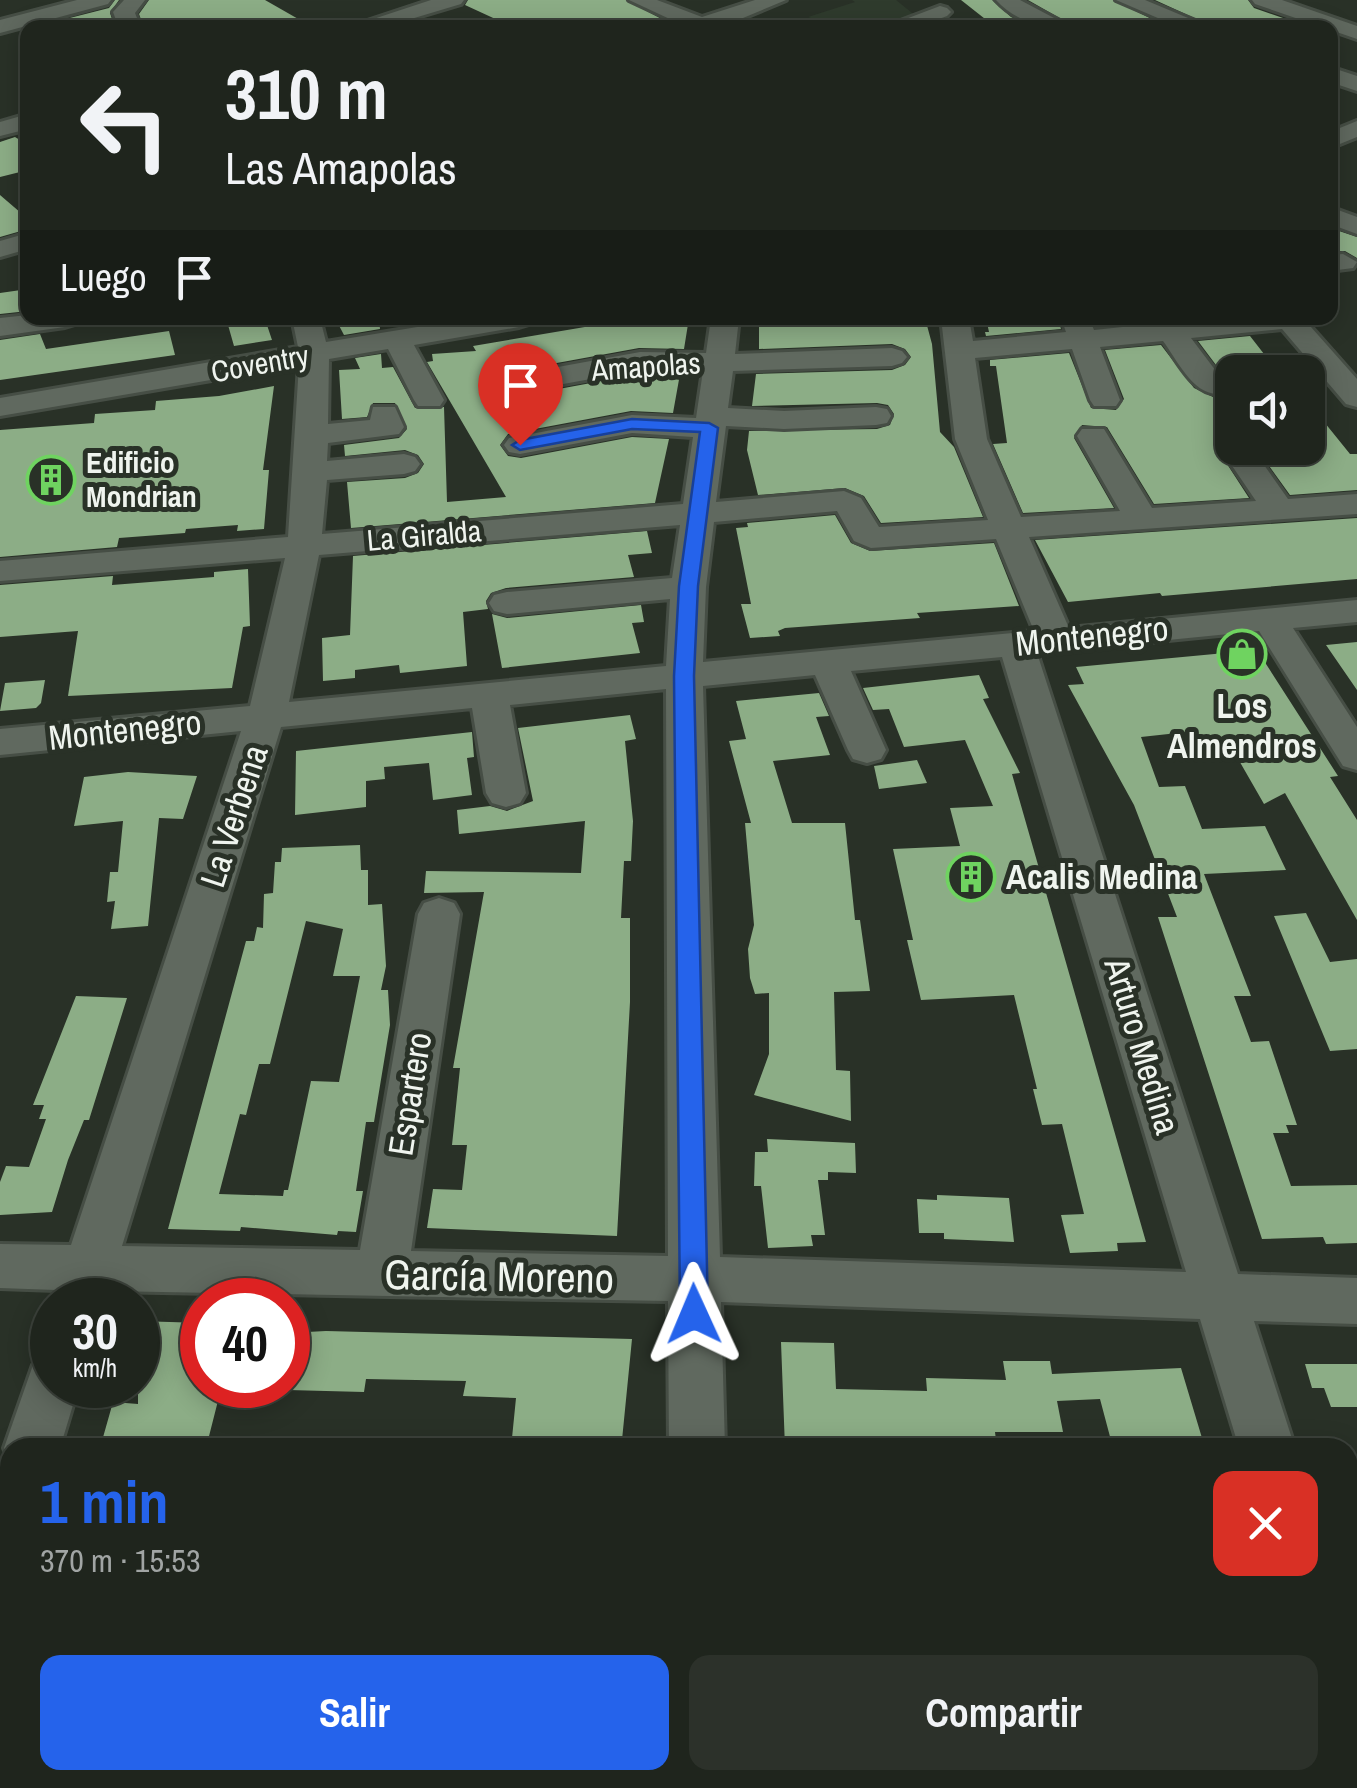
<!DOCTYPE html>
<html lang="es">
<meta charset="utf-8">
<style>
:root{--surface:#1f251d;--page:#2c312a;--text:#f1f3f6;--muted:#a1a5a4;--line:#3c423b;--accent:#2563eb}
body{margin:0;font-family:"Archivo Narrow",sans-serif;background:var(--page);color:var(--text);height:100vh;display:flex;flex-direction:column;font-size:38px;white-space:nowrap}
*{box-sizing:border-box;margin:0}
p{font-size:32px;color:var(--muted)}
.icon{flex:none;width:55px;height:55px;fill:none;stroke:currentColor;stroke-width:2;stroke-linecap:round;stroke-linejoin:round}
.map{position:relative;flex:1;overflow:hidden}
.drawer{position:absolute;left:0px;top:1438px;width:1358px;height:352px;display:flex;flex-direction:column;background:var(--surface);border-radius:30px 30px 0 0;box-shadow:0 5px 25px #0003,0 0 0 2px var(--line)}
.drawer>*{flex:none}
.banner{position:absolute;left:20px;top:20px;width:1318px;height:305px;border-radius:20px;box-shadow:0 5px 25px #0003,0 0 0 2px var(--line);background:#1f251d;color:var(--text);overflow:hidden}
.buttons{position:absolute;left:1215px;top:355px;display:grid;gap:20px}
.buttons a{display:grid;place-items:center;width:110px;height:110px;border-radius:20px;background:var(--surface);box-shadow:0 5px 25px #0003,0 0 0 2px var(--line);font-size:50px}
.speed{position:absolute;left:30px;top:1278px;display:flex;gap:20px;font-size:50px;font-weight:700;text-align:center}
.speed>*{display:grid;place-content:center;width:130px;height:130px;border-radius:50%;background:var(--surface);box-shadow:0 5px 25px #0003,0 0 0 2px var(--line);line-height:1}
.speed small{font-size:25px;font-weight:400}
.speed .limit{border:15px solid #d22;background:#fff;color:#111}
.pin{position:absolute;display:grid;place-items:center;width:85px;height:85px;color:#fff;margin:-102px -42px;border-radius:50% 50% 50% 0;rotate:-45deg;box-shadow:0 0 10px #0007}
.pin .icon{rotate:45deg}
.me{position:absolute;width:110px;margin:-55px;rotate:359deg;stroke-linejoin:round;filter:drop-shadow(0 0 8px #0008)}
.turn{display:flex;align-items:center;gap:35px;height:210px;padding:0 40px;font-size:45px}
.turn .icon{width:130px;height:130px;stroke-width:2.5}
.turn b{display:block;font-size:70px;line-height:85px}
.then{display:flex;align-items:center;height:95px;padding:0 40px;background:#0003;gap:20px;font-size:38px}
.round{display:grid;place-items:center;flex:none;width:105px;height:105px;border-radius:20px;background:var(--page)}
.head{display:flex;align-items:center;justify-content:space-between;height:170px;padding:0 40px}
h1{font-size:60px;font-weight:700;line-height:75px;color:var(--accent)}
.button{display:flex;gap:20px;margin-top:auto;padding:20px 40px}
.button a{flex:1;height:115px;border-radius:20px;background:var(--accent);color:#fff;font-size:40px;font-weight:700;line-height:115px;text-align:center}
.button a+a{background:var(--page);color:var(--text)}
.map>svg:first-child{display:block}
.built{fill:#2f3b2d}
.building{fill:#8cad86;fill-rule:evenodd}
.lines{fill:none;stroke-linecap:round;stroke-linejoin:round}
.minor-casing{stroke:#464e45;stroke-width:6}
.path{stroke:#8f958d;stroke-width:6;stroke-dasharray:14 6;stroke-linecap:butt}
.minor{fill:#60695f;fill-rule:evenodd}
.route{fill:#2563eb;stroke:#184099;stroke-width:2.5}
.labels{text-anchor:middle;stroke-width:10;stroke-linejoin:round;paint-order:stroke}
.far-street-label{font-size:30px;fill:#eff4ee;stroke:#293127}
.far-poi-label{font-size:30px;font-weight:bold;fill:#eff4ee;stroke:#293127;text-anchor:start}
.street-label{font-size:35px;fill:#eff4ee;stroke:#293127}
.poi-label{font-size:35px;font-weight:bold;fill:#eff4ee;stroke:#293127}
.near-street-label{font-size:42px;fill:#eff4ee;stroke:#293127}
</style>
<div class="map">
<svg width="1357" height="1788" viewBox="0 0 1357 1788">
<rect width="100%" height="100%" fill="#293127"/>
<path class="built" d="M852,0H896L917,17L886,27L837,28L808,17L855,2Z"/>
<path class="building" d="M115,0H119L110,13L115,28H58L50,23L109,8Z
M149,0H265L314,28H144L139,14Z
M468,0H626L671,24L628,28L608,19L580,28H564L547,20L515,28L465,5Z
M961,0H992L1011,17L1035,28L994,26Z
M1028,0H1113L1170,28H1077Z
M1155,0H1248L1254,8L1312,28H1216Z
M15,137L28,145V170L0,177V142Z
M0,195L28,219V229L0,237Z
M1330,228L1357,237V258L1345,251H1330Z
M28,289V311L0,314V293Z
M335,318H379L380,329L344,335Z
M638,318H689L684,349L639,348L513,371L500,376L496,386L502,394L515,397L640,374H680L673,413L631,411L508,434L500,445L508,456L521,458L632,437L669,439L655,503L351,528L347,482L405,478L418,473L424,464L418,455L405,450L345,456L344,445L399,438L407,429L395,403H373L367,417L342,419L339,370L360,369L355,358L381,354L382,368L393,367L415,408L444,407L447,502L506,497L427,362L433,361L432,354L476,351L473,346Z
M759,318H789L788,321L925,318L932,344L940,432L954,447L983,517L881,523L864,496L845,488L758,495L747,450L749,431L877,429L890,425L894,414L888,405L877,403L752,406L756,374L892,370L905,365L911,357L905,349L892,344L759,349Z
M986,318H1058L1061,329L986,336L985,332H989Z
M265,319L272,340L234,346L228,325Z
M169,331L175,355L0,380V340L40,334L46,349Z
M1250,336L1278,372H1232V435L1216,447L1249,498L1154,504L1107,427L1082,425L1074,438L1114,508L1023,513L993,444L1007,443L996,366H990V360L1069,353L1091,408L1116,410L1124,399L1105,350L1161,345L1194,388L1213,397H1224L1231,385L1198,341Z
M274,386L263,470H269L264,529L237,531L238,525L186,529L185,533L119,538L117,547L0,557V430L94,423L95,414L155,410L156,401L219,396Z
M1308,402L1350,454H1357V490L1290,495L1256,448H1308Z
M835,515L851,543L870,551L994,543L1019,606L917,613L920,618L785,628L778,631L780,636L750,638L741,604H751L736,528L748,527L747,523Z
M1357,518V579L1162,596L1160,593L1068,602L1035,540Z
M647,531L652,553L628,555L634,577L506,588L491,593L486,601L488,609L463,612L467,666L400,673L399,665L355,670V678L323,681L322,638L350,635L353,556Z
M248,569L250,626L243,627L232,688L68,696L78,631L0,637V585L113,576L112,585L214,577V572Z
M641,605L644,622L632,623L640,653L502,668L492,614L507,618Z
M1357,642V690L1326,645Z
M1257,650L1338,776L1330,777L1357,820V920L1285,793L1264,804L1237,757L1212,760L1196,731L1141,737L1159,787L1185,786L1202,829L1265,826L1286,870L1204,874L1251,996H1234L1251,1042L1269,1041L1297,1125H1286L1289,1133H1273L1291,1186L1357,1185V1243L1326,1244L1323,1237L1262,1239L1158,917H1177L1134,805L1068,685L1084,684L1076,667Z
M979,675L989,698L983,699L1020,773L1012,774L1146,1242L1117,1243L1118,1251L1070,1253L1061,1215L1084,1214L1062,1124L1042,1125L1033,1089H1037L1014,995L921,1000L907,940H913L893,849L960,846L950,808L993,806L965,740L904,747L889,709L873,710L863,688Z
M45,680L41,703L36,708L0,711L5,683Z
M819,693L829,716L816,717L830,755L773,761L792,823H845L855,920H860L870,991L834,992L836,1070L850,1071L851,1121L754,1095L769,1054V993L755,994L750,978L748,949L754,925L745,823H751L729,741L746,739L736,701Z
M630,715L636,739L625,741L633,821L631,861H624L621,918H630V1002L617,1236L427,1228L433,1189L462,1190L467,1145H452L460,1068H453L484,892L424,893L426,871L581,873L585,821L459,834L457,810L490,806L507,811L533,801L518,728Z
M472,732L474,757L467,758L472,795L433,800L429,763L384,767L385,779L366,781V807L295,815L296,751Z
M917,760L927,783L879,789L874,766Z
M128,772L197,776L183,819L159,818L148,926L111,929L115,901L107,902L110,872H118L123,821L74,826L84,777Z
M360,845L361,870H368V905L382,904L386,966L381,990H388L390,1025L374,1122H366L356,1191H363L356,1232L338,1231L337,1235L241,1227L240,1231L168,1229L246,941H254L257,927L263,928L264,894L273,893L275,862H281L282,848ZM306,921L343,929L333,976H360L339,1082L311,1081L288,1190H284L283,1196L219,1194L240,1114L246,1115L259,1064H270Z
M1306,913L1330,962L1357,959V1049L1330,1051L1274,916Z
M76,996L127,998L89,1120H84L68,1160L52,1212L0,1215V1182L6,1166L29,1167L46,1119H39L44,1105H33Z
M767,1139L855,1143L856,1173L828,1172V1180H818L825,1235H811L813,1246L768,1248L761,1186H754L755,1152H768Z
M937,1195L1009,1198L1014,1242L944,1239V1233H919L917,1199L937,1200Z
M138,1321L202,1323V1385H222L206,1448H100L113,1402L138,1404Z
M326,1331L632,1339L622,1440H616V1448H511L516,1398L463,1396L466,1381L366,1379L364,1392L288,1390V1333Z
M781,1342L834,1343L836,1389L927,1391L926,1378L1006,1380L1003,1361H1050L1052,1374L1181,1368L1205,1448H1113L1100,1399L1057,1401L1063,1432H995L997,1448H913L912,1441L860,1440V1448H785Z
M1305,1364H1357V1407H1331L1324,1388H1312Z"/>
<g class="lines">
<g class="minor-casing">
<path id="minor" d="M77,0H111L108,4L0,33V20Z
M124,0H145L135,13L141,28H119L113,12Z
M431,0H464L461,4L381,28H346Z
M629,0H657L702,17L755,0H786L719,28H689Z
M996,0H1020L1073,28C1044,28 1017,23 996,0Z
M1116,0H1145L1212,28H1181Z
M1252,0H1282L1357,26V39L1255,4Z
M940,6L947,8L951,12L947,16L915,28H882Z
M1330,67L1357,76V91L1330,82Z
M28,114V129L0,136V122Z
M1357,121V137L1330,148V132Z
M1330,207L1357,217V234L1330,224Z
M28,233V249L0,257V241Z
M1343,254L1357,262L1353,268L1330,271V255Z
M28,315V318H79L75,324L65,327L0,336V318Z
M292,318H320L326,342L472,318H533L529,324L519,327L414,345L444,400L440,406H418L414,400L388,349L329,359L328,424L370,420L373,407H395L404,427L399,434L328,443L327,461L404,454L415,457L420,464L415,471L404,474L327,480L322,534L683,504L693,437L632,433L520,454L509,452L504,445L509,438L520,436L632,415L696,418L703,371L640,370L514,393L503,390L499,384L503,378L514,375L640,352L706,353L711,318H739L735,354L892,348L902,351L907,357L902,363L892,366L733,371L728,408L784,411L876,407L887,409L891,416L887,423L876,425L784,429L726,426L716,502L844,491L861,498L879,527L988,520L955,439L941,318H969L973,341L1066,332L1061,318H1089L1094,330L1151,324L1147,318H1175L1179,322L1303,318L1357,379V407L1346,404L1282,329L1191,338L1228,387L1224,393C1195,400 1178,361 1163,341L1100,347L1120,400L1116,406H1094L1090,400L1072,349L975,358L987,439L1021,517L1120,511L1077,436L1082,429H1104L1152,508L1256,501L1220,448L1232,439V448H1252L1288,499L1357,494V514L1029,537L1069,628L1357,600V622L1293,628L1357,727V770L1343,766L1259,631L1037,653L1238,1274L1357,1278V1324L1254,1321L1295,1448H1239L1200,1319L721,1302L725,1448H669L668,1301L108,1291L105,1300H53L56,1290L0,1288V1244L71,1245L241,731L0,755V729L250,706L285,558L0,581V561L288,537L299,365L0,416V398L298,347ZM837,511L854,541L871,548L996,539L1034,631L703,662L706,587L714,522ZM680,525L672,578L507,592L494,595L489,603L494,611L507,614L670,599L666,666L289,702L319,555ZM1002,657L1186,1272L720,1257L703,686L815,675L848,750L853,759L867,763L881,759L886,750L851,671ZM666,689L668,1256L411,1251L460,914L454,903L439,898L424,903L418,914L360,1250L122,1246L281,727L472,708L486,793L492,803L506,807L520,803L526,793L510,705Z
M52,1358V1385H79L60,1448H10V1462L4,1448L33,1365Z
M10,1488V1573L0,1577V1492Z
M1348,1672L1357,1676V1765L1348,1762Z
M265,1780H329L328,1788H264Z
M671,1780H735V1788H671Z"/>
</g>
<path class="path" d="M641,1788L642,1783"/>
<use href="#minor" class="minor"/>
</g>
<path class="route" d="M632,419L709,423L718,428L698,586L694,676L708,1314L704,1323L694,1327L684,1323L680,1314L674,676L679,586L700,432L632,429L520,450L512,445L520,440Z"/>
<defs>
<g id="building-ring" transform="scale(2.5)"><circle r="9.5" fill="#293127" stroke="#6fd360" stroke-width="1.5"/><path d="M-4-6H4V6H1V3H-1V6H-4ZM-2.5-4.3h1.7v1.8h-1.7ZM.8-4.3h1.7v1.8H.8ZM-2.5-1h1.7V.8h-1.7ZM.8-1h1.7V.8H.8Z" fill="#6fd360"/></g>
<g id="shop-ring" transform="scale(2.5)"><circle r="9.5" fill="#293127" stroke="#6fd360" stroke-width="1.5"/><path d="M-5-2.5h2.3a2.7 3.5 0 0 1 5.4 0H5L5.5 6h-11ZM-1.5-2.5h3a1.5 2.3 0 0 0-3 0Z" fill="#6fd360"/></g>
</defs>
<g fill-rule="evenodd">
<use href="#building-ring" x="51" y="480"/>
<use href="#shop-ring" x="1242" y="654"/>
<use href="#building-ring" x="971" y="877"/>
</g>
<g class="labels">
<g class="far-street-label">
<text transform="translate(260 364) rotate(-10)" y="10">Coventry</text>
<text transform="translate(646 367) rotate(-4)" y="10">Amapolas</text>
<text transform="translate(424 536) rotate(-5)" y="10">La Giralda</text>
</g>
<g class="far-poi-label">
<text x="86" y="473">Edificio<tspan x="86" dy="34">Mondrian</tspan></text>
</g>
<g class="street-label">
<text transform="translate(1092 636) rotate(-6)" y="12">Montenegro</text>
<text transform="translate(125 730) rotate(-6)" y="12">Montenegro</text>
<text transform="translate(234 816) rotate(-72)" y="12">La Verbena</text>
<text transform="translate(1142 1046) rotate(73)" y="12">Arturo Medina</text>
<text transform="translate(410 1094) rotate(-81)" y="12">Espartero</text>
</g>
<g class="poi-label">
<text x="1242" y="718">Los<tspan x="1242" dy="40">Almendros</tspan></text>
<text x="1006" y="889" text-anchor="start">Acalis Medina</text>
</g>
<g class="near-street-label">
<text transform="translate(499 1276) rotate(1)" y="15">García Moreno</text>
</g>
</g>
</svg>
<div class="buttons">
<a><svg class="icon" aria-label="sound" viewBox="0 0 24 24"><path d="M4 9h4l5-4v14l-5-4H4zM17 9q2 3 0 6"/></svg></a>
</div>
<div class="speed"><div>30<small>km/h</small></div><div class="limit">40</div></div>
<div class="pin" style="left:520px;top:445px;background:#d93025"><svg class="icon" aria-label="arrive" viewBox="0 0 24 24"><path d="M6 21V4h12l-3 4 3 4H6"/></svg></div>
<svg class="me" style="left:694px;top:1314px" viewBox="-20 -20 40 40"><path d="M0-17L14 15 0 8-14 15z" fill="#2563eb" stroke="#fff" stroke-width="4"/></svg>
<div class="banner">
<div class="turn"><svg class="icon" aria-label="left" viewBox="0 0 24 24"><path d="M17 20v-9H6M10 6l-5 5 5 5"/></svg><div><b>310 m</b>Las Amapolas</div></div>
<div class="then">Luego<svg class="icon" aria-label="arrive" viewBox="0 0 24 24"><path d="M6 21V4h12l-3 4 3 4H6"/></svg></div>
</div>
<section class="drawer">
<div class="head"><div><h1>1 min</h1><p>370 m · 15:53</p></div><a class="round" style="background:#d93025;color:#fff"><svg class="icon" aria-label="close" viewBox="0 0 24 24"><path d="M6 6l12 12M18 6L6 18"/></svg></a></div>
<div class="button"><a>Salir</a><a>Compartir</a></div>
</section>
</div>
